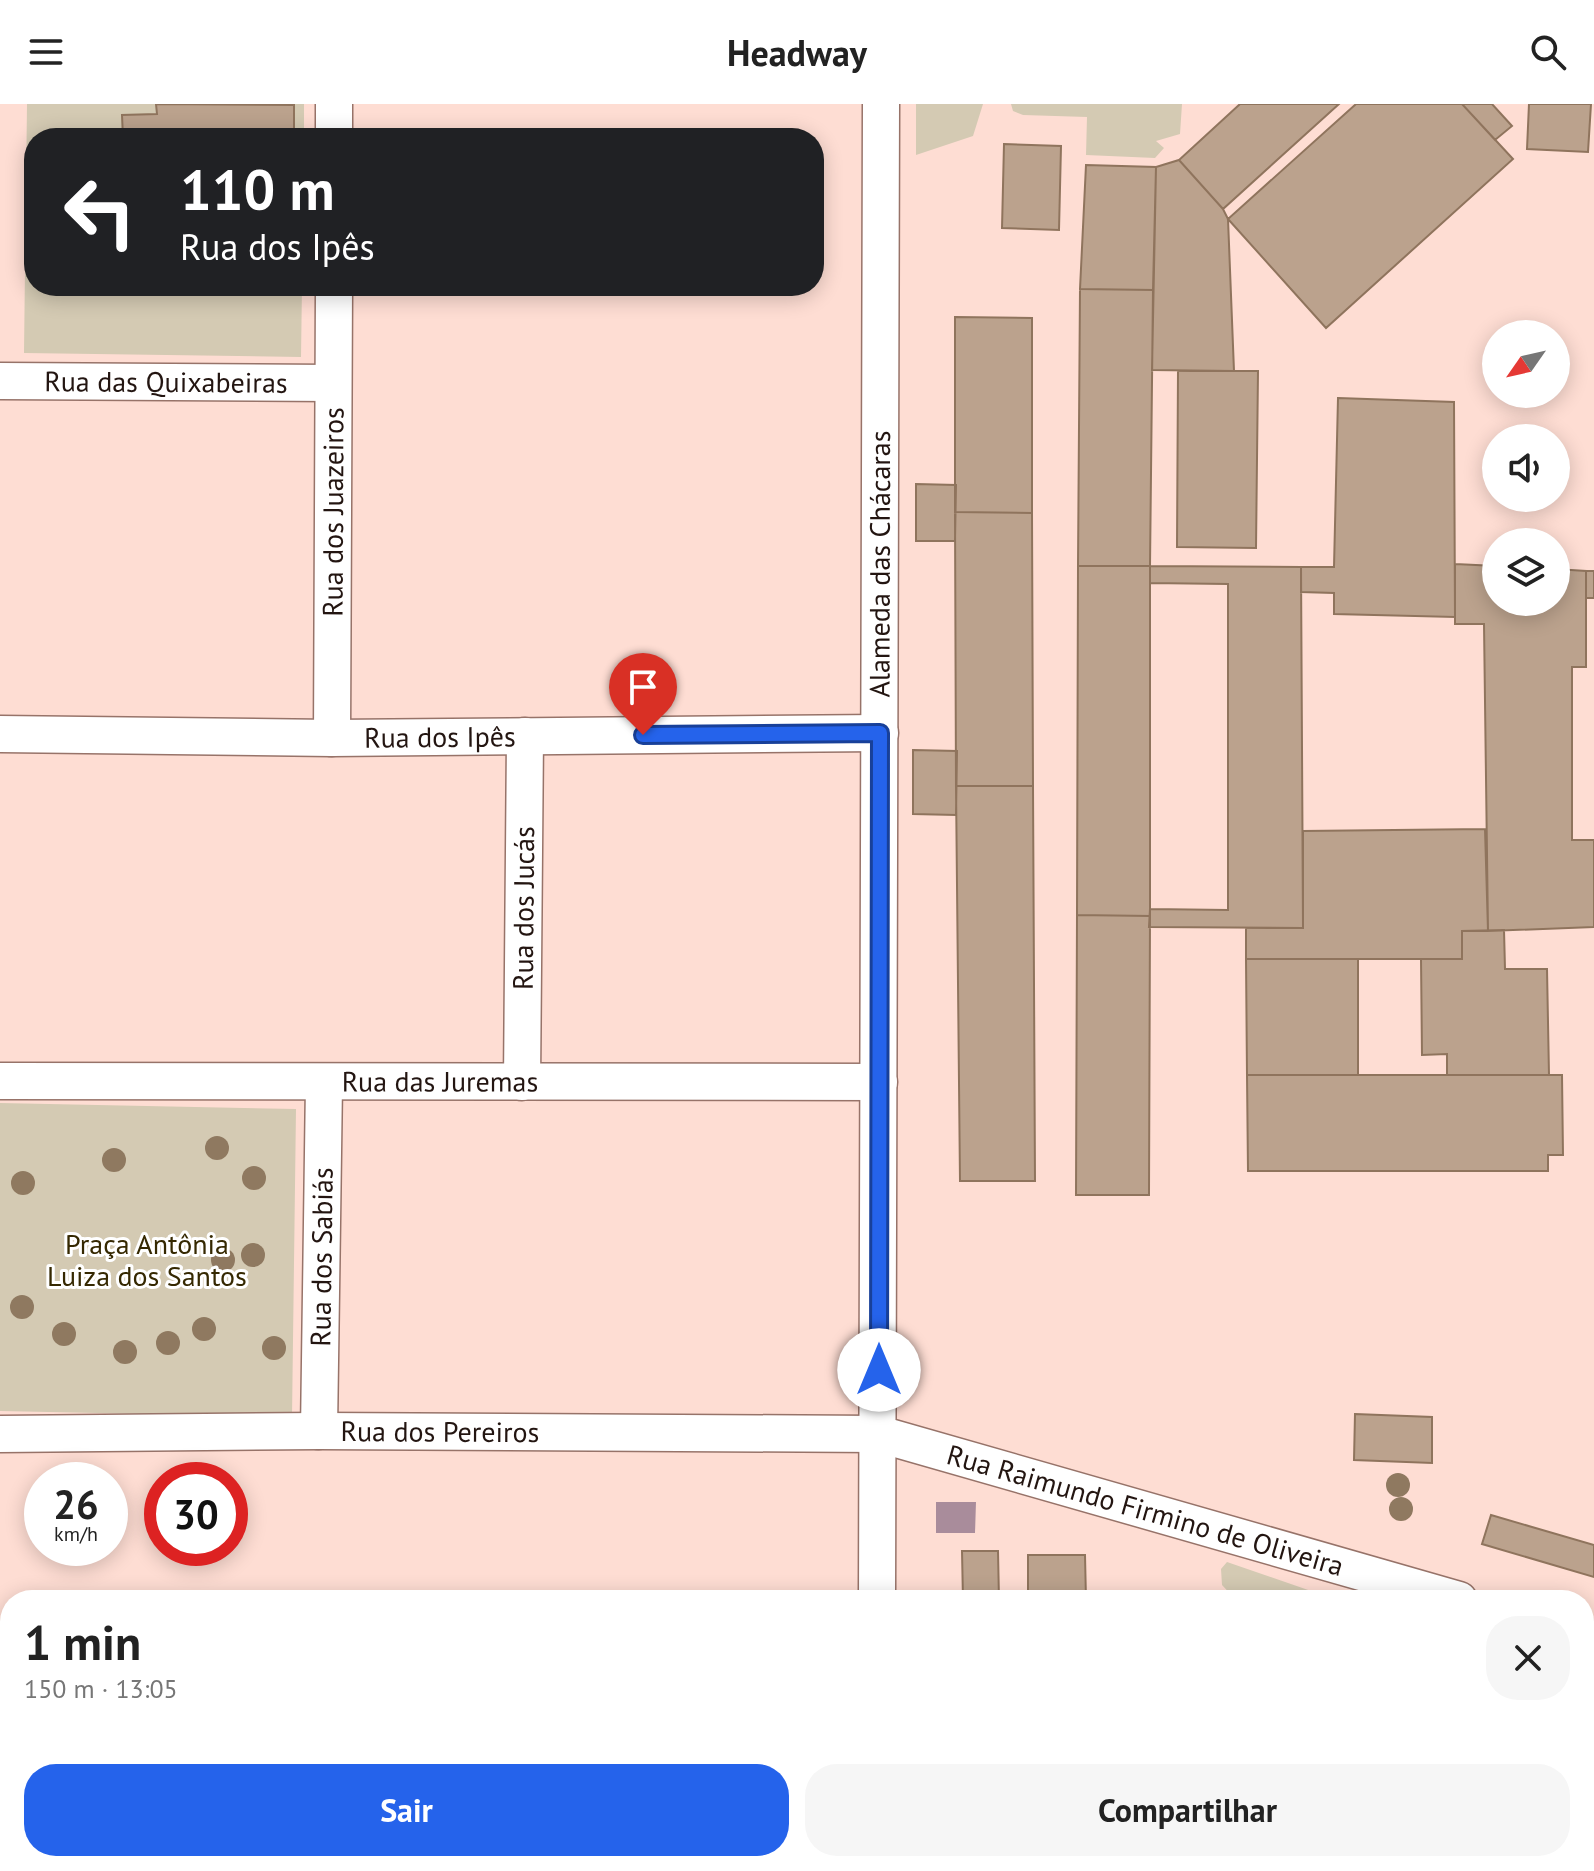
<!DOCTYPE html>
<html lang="pt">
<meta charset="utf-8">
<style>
:root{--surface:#fff;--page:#f6f6f6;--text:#222;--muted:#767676;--accent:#2563eb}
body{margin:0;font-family:"PT Sans",sans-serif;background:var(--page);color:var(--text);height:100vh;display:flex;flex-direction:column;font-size:30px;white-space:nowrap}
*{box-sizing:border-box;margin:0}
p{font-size:26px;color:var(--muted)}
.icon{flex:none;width:44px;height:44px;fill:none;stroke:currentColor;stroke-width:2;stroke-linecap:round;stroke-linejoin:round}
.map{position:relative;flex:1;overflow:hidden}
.panel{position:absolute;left:0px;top:1486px;width:1594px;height:282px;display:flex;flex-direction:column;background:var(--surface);border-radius:32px 32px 0 0;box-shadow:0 4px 20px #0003}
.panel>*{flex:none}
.guide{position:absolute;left:24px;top:24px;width:800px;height:168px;border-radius:32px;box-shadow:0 4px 20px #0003;background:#202124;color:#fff;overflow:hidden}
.needle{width:52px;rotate:236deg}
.fabs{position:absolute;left:1482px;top:216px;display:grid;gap:16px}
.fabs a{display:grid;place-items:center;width:88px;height:88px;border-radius:50%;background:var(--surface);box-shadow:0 4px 20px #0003;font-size:40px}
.speed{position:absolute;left:24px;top:1358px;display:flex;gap:16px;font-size:40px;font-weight:700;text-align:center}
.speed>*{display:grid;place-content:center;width:104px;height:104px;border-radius:50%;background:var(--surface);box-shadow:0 4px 20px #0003;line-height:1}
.speed small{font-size:20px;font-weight:400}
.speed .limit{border:12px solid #d22;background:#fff;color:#111}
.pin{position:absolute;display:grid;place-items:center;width:68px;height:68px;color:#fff;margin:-82px -34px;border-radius:50% 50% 50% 0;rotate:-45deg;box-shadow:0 0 8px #0007}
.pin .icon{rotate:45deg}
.me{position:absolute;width:88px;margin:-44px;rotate:0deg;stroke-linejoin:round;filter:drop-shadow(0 0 6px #0008)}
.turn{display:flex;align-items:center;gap:28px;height:168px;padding:0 24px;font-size:36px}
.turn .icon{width:104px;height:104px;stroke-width:2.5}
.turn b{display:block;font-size:56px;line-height:68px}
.round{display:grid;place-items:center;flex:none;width:84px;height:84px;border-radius:32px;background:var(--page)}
.overview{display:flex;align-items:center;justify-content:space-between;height:136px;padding:0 24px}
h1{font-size:48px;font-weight:600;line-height:60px}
.button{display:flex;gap:16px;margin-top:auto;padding:16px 24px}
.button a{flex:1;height:92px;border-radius:32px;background:var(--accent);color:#fff;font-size:32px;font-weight:600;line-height:92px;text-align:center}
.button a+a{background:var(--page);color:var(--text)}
header{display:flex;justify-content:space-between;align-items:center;height:104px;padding:0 24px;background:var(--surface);font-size:36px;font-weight:600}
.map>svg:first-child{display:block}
.green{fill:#d4cab3}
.water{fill:#a98c9b}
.building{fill:#bba28d;stroke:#8f745d;stroke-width:2}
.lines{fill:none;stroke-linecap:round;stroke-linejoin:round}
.minor-casing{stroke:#977369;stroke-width:39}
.minor{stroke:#fff;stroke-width:36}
.tree{fill:#8f7960}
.route-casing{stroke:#184099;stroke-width:20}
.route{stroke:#2563eb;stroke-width:14}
.labels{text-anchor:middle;stroke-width:6;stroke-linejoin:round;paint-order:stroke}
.street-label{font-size:28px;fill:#231511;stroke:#fff}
.park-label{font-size:28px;fill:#352801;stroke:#fff}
</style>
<header><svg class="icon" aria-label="menu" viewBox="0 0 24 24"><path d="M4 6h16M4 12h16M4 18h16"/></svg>Headway<svg class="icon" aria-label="search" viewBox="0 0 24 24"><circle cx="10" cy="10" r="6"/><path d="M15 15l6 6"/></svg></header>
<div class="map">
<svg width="1594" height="1767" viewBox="0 0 1594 1767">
<rect width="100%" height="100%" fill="#feddd3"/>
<path class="green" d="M27,0H304V34H34V182H302L301,253L24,249Z
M916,0H983L973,32L916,51Z
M1011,0H1182L1180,30L1156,37L1164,44L1155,54L1086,51L1087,13L1023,11L1013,7Z
M0,999L296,1005L292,1313L0,1307Z
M1227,1458L1337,1496H1236L1222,1481L1221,1465Z"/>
<path class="water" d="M936,1398H976L975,1429H936Z"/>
<path class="building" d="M156,0L294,1V34H123L122,11L157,10Z
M1240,0H1339L1223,105L1179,56Z
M1356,0H1462L1513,55L1326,224L1228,115Z
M1462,0H1492L1512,22L1495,36Z
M1529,0H1591L1588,48L1527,45Z
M1004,40L1061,42L1059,126L1002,124Z
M1179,56L1223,105L1228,115L1234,267L1152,266L1156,63Z
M1086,61L1156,63L1153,186L1080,185Z
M1080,185L1153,186L1150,462H1078Z
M955,213L1032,214V409L955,408Z
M1178,267H1258L1256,444L1177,443Z
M1338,294L1454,298L1455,513L1334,510V489L1301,488V463H1334Z
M916,380L956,381L955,437H916Z
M955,408L1032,409L1033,682H956Z
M1455,460L1496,462V498H1556V465L1586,467V563H1572V736H1594V823L1488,827L1484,520H1455Z
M1078,462H1150V812L1077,811Z
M1150,462L1301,463L1303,824L1149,823L1150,805L1228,806V480L1150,479Z
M1586,467H1594V494H1586Z
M913,646L957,647L956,711L913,710Z
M956,682H1033L1035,1077H960Z
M1485,725L1488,827H1462V855H1246V824H1303V727Z
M1077,811L1150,812L1149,1091H1076Z
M1504,826L1505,865H1547L1549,971H1447V950L1422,951L1421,855H1462V827Z
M1246,855H1358V971H1247Z
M1247,971H1562L1563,1051H1548V1067H1248Z
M1355,1310L1432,1313V1359L1354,1356Z
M1491,1411L1594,1441V1473L1482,1440Z
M962,1447H998L999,1496H963Z
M1028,1451H1085L1086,1496H1028Z
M143,1758H240V1767H143Z"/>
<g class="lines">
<g class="minor-casing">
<g id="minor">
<path d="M334,34V0"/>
<path id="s1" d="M0,277L333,279"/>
<path id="s2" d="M0,630L332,634L880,629"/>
<path id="s3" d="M332,634L334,182"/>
<path id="s4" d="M0,977L879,978"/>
<path id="s5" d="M522,978L525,632"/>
<path id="s6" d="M319,1327L324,979"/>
<path id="s7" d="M0,1330L319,1327L879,1330L1459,1496"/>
<path id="s8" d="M877,1496L881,0"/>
<path d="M1584,1536L1594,1539"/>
<path d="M0,1691H10"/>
<path d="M308,1767L309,1758"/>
<path d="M874,1767V1758"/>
</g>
</g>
<use href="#minor" class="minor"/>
</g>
<g class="tree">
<circle cx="217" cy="1044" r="12"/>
<circle cx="114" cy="1056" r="12"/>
<circle cx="254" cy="1074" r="12"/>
<circle cx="23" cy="1079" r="12"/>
<circle cx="253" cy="1151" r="12"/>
<circle cx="223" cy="1156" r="12"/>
<circle cx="22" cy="1203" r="12"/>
<circle cx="204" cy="1225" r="12"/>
<circle cx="64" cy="1230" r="12"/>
<circle cx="168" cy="1239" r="12"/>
<circle cx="274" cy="1244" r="12"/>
<circle cx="125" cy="1248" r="12"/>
<circle cx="1398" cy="1381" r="12"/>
<circle cx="1401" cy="1405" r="12"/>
</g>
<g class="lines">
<g class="route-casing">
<path id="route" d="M643,631L880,629L879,1266"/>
</g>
<use href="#route" class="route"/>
</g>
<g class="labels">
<g class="street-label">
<text dy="10" stroke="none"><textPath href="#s1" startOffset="166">Rua das Quixabeiras</textPath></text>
<text dy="10" stroke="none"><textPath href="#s3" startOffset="226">Rua dos Juazeiros</textPath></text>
<text dy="10" stroke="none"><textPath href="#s8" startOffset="1036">Alameda das Chácaras</textPath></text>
<text dy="10" stroke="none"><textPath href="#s2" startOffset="440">Rua dos Ipês</textPath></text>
<text dy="10" stroke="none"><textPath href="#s5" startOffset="174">Rua dos Jucás</textPath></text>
<text dy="10" stroke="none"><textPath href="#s4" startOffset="440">Rua das Juremas</textPath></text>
<text dy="10" stroke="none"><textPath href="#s6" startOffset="174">Rua dos Sabiás</textPath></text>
<text dy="10" stroke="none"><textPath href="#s7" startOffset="440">Rua dos Pereiros</textPath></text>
<text dy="10" stroke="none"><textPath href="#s7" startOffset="1156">Rua Raimundo Firmino de Oliveira</textPath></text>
</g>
<g class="park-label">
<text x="147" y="1150">Praça Antônia<tspan x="147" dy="32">Luiza dos Santos</tspan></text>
</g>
</g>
</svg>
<div class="fabs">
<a><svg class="needle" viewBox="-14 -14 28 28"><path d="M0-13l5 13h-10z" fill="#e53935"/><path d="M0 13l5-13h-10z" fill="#767676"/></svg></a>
<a><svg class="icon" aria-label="sound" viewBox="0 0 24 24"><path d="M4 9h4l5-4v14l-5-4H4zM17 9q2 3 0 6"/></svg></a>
<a><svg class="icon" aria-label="layers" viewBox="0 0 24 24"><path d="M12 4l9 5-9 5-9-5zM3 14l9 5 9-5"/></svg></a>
</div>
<div class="speed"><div>26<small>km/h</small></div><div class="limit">30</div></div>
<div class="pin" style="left:643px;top:631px;background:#d93025"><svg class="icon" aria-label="arrive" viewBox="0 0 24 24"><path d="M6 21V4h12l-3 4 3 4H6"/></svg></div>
<svg class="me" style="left:879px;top:1266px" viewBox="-20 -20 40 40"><circle r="19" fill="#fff"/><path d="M0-13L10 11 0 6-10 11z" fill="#2563eb"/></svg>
<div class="guide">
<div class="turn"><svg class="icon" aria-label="left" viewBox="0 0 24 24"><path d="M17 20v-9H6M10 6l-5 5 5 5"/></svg><div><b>110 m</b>Rua dos Ipês</div></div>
</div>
<section class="panel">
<div class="overview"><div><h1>1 min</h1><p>150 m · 13:05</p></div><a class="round"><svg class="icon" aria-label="close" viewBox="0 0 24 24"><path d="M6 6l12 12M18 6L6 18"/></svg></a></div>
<div class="button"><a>Sair</a><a>Compartilhar</a></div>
</section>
</div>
